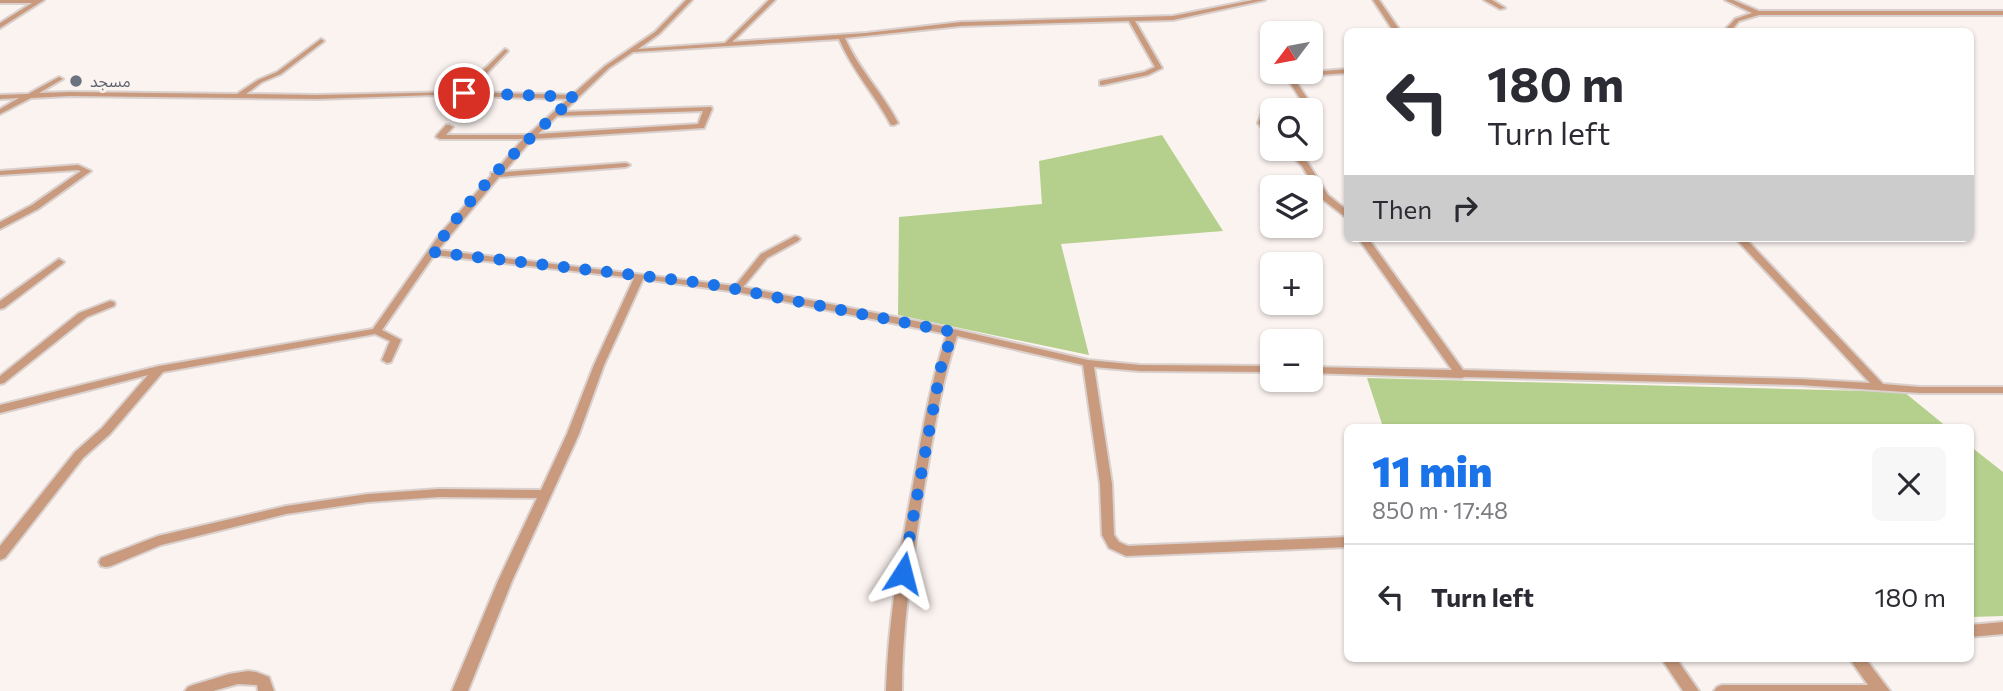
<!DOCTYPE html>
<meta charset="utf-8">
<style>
:root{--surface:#fff;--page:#f7f7f7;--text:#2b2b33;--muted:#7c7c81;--line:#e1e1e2;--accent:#1a73e8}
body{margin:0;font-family:Commissioner,"Noto Sans Arabic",sans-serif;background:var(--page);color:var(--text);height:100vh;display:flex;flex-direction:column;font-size:26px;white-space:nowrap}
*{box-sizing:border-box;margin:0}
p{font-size:23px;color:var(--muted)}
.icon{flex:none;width:38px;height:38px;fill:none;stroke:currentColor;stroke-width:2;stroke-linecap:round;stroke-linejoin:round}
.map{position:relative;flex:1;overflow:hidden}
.drawer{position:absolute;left:1344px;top:424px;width:630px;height:238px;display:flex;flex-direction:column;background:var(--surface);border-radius:10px;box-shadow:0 2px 5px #0004}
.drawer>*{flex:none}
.banner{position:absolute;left:1344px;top:28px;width:630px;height:214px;border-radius:10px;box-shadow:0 2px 5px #0004;background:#fff;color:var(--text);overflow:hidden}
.needle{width:46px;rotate:238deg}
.fabs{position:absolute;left:1260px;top:21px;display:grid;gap:14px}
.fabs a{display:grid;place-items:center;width:63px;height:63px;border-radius:10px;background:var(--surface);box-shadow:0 2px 5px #0004;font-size:35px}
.pin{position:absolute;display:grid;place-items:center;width:60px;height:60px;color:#fff;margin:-30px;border:4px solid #fff;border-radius:50%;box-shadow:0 2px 7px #0007}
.me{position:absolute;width:77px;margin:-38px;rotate:9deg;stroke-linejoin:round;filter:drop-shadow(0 0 5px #0008)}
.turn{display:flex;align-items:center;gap:24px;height:147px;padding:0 28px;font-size:32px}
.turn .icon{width:91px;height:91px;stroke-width:2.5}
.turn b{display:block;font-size:49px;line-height:60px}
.then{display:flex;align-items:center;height:66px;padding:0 28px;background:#0003;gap:14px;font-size:26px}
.round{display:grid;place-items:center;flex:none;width:74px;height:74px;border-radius:10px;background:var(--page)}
.summary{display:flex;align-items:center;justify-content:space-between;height:119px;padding:0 28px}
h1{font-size:42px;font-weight:800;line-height:52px;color:var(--accent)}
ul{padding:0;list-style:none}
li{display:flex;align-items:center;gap:21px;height:105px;padding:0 28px;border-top:2px solid var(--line)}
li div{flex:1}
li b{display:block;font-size:26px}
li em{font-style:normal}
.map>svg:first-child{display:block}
.forest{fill:#b4d08c}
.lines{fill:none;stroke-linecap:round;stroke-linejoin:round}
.street-casing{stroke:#dad0cd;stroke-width:4}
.street{fill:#c99a7d;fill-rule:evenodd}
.route{stroke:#1a73e8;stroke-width:12;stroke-dasharray:0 21.6}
.worship-dot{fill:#6b7280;stroke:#fbf3f0;stroke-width:2.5}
.labels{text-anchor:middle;stroke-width:6;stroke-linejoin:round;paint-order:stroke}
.far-worship-label{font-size:16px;fill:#5b616d;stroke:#fbf3f0;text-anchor:start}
</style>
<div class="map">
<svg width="2003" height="691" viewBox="0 0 2003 691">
<rect width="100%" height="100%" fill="#fbf3f0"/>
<path class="forest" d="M1162,135L1223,231L1061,244L1089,355L898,315L899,217L1042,204L1039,161Z
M1367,378L1904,392L1947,427H1383Z
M1970,446L2003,472V616L1971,617Z"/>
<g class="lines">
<g class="street-casing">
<path id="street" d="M0,0H44L0,28V23L32,3H0Z
M686,0H692L659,34L638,49L725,43L769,0H775L732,42L866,33L961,22L1173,16L1253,0H1265L1173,20L1135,21L1162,68L1148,75L1103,85H1100V81L1144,72L1155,67L1129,21L961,26L845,38C858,69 883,93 898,123L894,125H891C875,95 852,70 839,39L633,52L609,68L563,112L711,107L712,109L704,128L532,139L504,172L626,163L630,165L626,167L499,177L438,250L735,286L761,254L795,236L798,237L800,239L798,241L767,258L743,287L936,325L1088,360L1140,365L1272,366V372L1140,371L1094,367L1112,484L1114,535L1119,542L1128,546L1348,537V547L1126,556L1109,548L1102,535L1100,484L1083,365L957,336C940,386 933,437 924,488C913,556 902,622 902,691H886C888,621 900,553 913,485C922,434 930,383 947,334L737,292L643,279L604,365L579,434L512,581L468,691H452L498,581L537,498L439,497L368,502L286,514L161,545L111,566L106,567L101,566L99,562L101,558L158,536L286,506L368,494L439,489L541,490L567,434L594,365L634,278L434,255L382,330L401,340L391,362L387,363L382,360L390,341L375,334L163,372L110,434L83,458L5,558L0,560V546L75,452L102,428L148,375L0,413V405L159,366L373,329L440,234L491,176V173H494L523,139H440L436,137L437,135L446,125H449L453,127L446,135H528L568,99L436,95L317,99L70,96L31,98L0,114V109L19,98L0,99V95L28,94L59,77L63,79L61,80L39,93L70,92L237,94L258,80L277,72L321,39L324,41L323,42L281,74L262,82L246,94L317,95L461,92L505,49L508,51L507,52L469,92L572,95L605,66L655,32ZM703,111L698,124L538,134L557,116Z
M1373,0H1379L1401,32H1394Z
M1484,0H1492L1505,8L1500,9Z
M1725,0H1733L1759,11H2003V15H1759L1739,21L1730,32H1723L1735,19L1752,13Z
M1348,69V73L1293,77L1311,104L1288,110H1275L1303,103L1285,75L1286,74Z
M1272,110H1274H1272V115L1268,116L1266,123L1272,130V137H1269L1258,123L1262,113Z
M1285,149H1293L1308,163L1328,195L1348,211V219L1322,199L1302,166Z
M78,165L91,171L38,209L0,229V222L32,205L81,171L77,170L0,175V171Z
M1358,238H1368L1463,370L1800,379L1870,383L1735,238H1745L1883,384L1920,387H2003V393H1920L1800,385L1465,377L1461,378L1311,373V367L1452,370Z
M59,259L64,262L62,264L4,308L0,309V301Z
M110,301L114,302L115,304L114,306L87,317L4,383L0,384V376L79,313Z
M2003,622V634L1970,637V625Z
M1661,658H1676L1699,691H1683Z
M1849,658H1865L1890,691H1714L1717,687L1722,685H1868Z
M248,671L256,672L269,677L274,691H258L257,685L238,684L213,691H185L188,687L193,685L229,674Z"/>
</g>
<use href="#street" class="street"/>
</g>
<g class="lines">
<path class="route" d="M464,93L575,97C523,143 471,193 433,252L704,283L953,332L941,367L903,573"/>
</g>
<circle class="worship-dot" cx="76" cy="81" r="7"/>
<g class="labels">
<g class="far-worship-label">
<text x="90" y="87">مسجد</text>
</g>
</g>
</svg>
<div class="fabs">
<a><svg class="needle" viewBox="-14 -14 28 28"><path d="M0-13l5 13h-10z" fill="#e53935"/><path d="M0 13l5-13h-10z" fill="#7c7c81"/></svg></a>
<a><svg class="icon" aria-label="search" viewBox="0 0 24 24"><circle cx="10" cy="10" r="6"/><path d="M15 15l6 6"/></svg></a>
<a><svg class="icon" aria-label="layers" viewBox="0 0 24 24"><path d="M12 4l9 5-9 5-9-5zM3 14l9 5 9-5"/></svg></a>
<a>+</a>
<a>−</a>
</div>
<div class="pin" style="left:464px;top:93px;background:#d93025"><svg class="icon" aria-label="arrive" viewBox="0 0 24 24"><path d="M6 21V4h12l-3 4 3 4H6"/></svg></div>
<svg class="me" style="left:903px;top:573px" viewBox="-20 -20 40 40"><path d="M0-17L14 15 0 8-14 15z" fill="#1a73e8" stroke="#fff" stroke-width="4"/></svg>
<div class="banner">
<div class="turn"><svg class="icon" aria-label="left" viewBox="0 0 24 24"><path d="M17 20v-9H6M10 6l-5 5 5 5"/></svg><div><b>180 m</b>Turn left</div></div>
<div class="then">Then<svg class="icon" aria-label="right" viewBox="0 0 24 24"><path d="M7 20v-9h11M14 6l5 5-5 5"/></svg></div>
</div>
<section class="drawer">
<div class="summary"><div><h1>11 min</h1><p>850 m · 17:48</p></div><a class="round"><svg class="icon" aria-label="close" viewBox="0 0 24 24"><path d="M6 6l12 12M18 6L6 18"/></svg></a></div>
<ul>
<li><svg class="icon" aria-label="left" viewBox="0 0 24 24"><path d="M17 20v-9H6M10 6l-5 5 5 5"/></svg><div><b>Turn left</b></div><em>180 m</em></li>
</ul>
</section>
</div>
